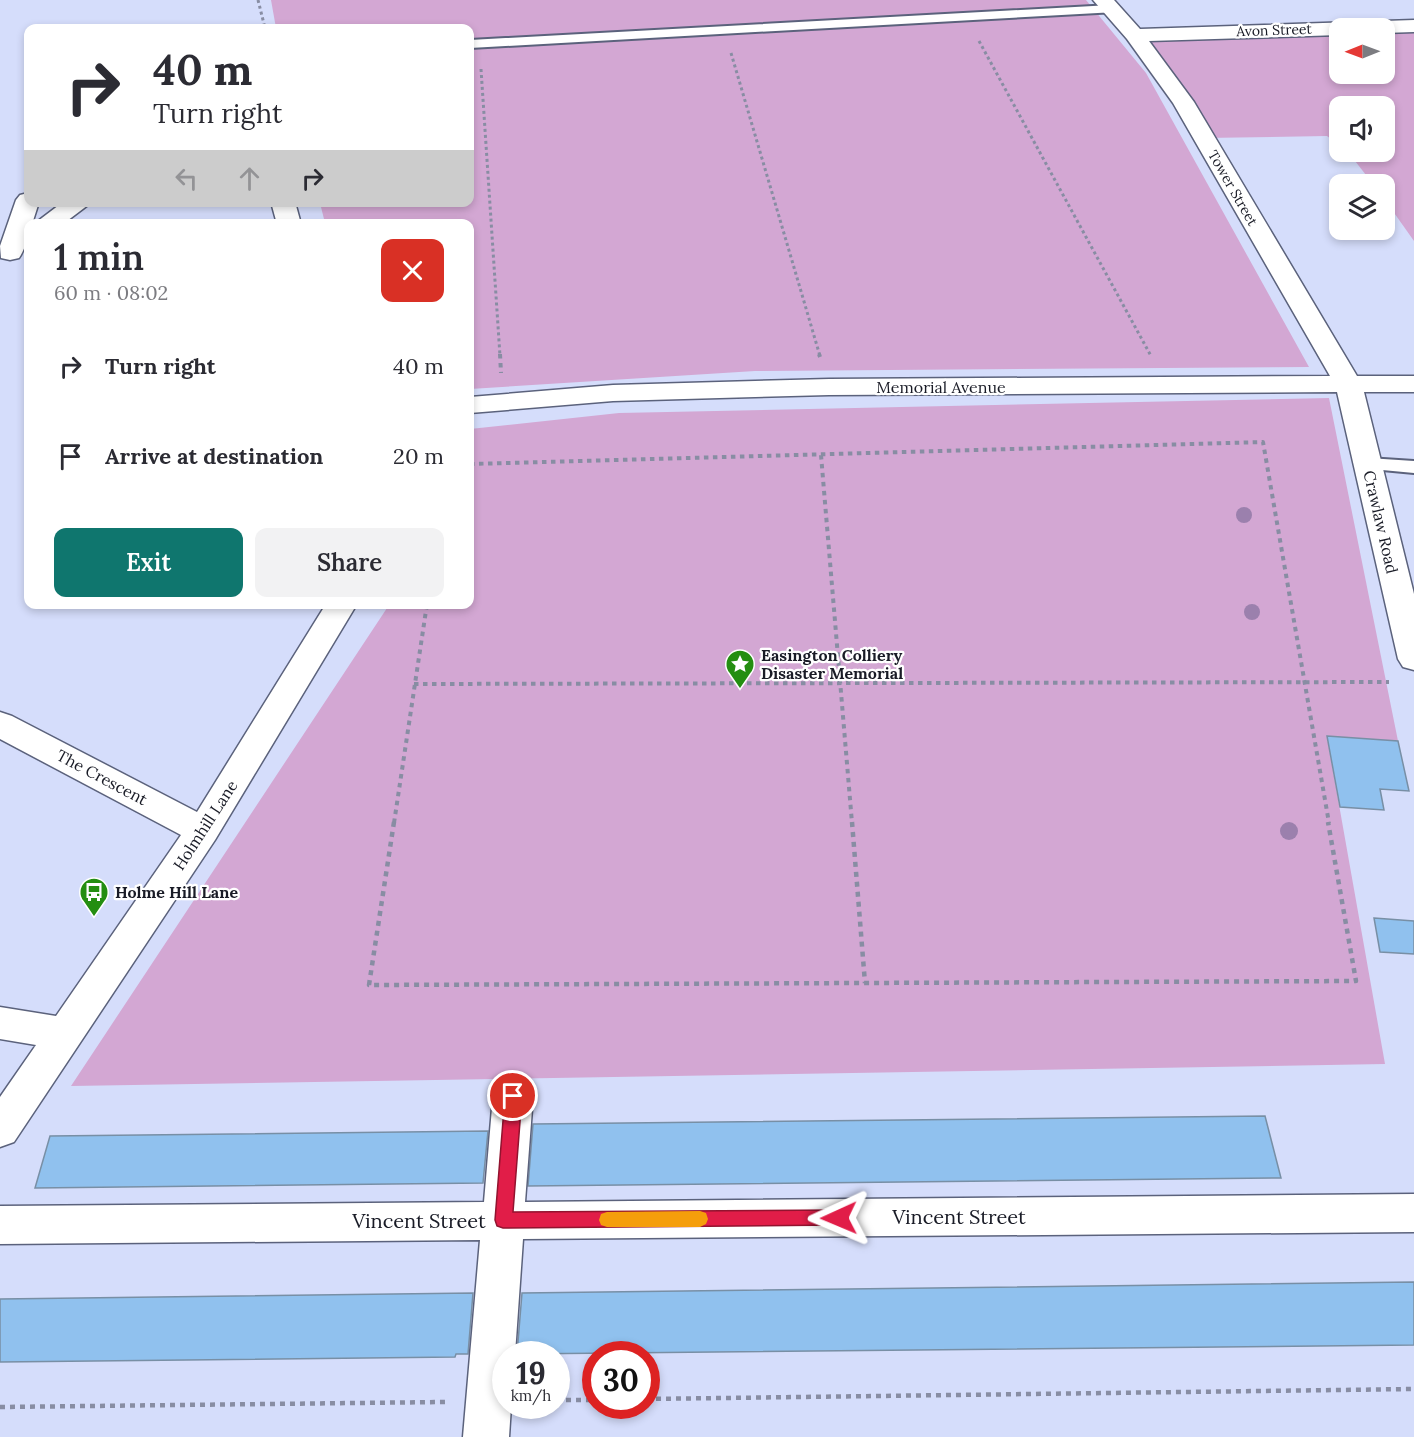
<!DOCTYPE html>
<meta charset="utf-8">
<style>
:root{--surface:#fff;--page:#f2f2f3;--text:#2b2b33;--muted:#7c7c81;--accent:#0f766e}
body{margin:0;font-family:Lora,serif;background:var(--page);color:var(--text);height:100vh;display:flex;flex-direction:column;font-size:22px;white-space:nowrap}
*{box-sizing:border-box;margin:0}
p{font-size:20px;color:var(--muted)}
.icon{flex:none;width:33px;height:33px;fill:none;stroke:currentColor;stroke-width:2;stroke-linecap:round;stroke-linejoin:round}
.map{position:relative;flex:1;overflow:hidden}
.details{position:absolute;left:24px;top:219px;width:450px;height:390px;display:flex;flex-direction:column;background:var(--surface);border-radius:12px;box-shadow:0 3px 9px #0003}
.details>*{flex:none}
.banner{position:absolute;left:24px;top:24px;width:450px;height:183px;border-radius:12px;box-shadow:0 3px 9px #0003;background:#fff;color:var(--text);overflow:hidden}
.needle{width:39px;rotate:269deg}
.tools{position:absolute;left:1329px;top:18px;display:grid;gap:12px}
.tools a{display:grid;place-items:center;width:66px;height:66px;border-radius:12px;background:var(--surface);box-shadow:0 3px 9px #0003;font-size:30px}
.speed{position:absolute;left:492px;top:1341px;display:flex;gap:12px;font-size:30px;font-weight:700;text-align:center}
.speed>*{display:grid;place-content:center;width:78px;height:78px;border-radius:50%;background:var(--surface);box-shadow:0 3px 9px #0003;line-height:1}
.speed small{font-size:15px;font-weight:400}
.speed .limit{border:9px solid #d22;background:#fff;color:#111}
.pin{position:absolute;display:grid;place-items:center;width:51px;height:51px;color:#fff;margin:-26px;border:3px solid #fff;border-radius:50%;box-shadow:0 2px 6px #0007}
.me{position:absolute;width:66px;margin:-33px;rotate:269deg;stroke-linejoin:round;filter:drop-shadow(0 0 4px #0008)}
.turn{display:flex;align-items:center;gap:21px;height:126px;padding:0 30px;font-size:27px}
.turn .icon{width:78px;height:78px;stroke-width:2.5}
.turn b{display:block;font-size:42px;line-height:51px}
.lanes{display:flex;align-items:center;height:57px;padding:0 30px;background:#0003;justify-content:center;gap:30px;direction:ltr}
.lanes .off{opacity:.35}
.round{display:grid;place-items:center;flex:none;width:63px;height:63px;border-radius:12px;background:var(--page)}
.summary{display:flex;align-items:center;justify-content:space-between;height:102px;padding:0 30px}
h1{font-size:36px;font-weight:600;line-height:45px}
.primary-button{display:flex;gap:12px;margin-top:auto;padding:12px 30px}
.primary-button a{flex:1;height:69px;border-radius:12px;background:var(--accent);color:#fff;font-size:24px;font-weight:600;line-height:69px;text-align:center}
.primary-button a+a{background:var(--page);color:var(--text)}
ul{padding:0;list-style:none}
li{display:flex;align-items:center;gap:18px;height:90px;padding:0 30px}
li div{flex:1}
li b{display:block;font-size:22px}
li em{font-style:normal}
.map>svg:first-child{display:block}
.green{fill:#d3a7d3;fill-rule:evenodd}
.building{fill:#90c1ee;stroke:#788fa5;stroke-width:1.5}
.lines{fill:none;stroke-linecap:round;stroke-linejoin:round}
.lane-casing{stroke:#5b627c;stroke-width:4}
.street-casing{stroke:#5b627c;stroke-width:3}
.path-far2{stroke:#888da3;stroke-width:3;stroke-dasharray:3 3;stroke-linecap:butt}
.path-far1{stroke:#888da3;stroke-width:4;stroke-dasharray:4.5 4.5;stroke-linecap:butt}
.path{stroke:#888da3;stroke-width:4.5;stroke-dasharray:5 5;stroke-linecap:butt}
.lane{fill:#fff;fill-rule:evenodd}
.street{fill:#fff;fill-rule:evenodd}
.tree{fill:#9b80ad}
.route{fill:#e11d48;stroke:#92132f;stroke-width:1.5}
.slow{fill:#f59e0b}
.labels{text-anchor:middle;stroke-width:4.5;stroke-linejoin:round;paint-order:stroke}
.far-street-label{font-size:14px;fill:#191b26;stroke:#fff}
.street-label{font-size:16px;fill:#191b26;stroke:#fff}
.poi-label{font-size:16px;font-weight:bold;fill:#191b26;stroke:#fff;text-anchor:start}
.near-street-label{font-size:20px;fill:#191b26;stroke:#fff}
</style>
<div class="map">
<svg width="1414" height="1437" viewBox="0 0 1414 1437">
<rect width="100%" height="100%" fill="#d5ddfb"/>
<path class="green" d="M271,0H1086L1146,73L1309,367L755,371L470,389V224L325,223L320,203L470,202V28H276Z
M1414,26V241L1385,200L1384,184H1373L1348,152H1384V106H1340L1339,145L1327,136L1204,138L1134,35ZM1340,28H1384V74H1340Z
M1329,398L1398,741L1327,737L1385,1064L71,1086L389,605L470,604V429L619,413Z"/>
<path class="building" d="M1327,736L1398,741L1409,791L1380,789L1384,810L1340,807Z
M1374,918L1414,921V954L1380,952Z
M1265,1116L1281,1178L528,1186L533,1124Z
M488,1131L483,1183L35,1188L50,1136Z
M1414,1282V1345L517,1354L522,1293Z
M473,1293L468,1354H456L455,1357L0,1362V1299Z"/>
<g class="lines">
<g class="lane-casing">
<path id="lane" d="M1111,5L1116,6V12L470,48V40Z
M1368,458L1414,461V473L1361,468L1358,464Z"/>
</g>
<g class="street-casing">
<path id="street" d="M1093,0H1114L1140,29L1414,20V32L1384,33V28H1340V35L1149,41L1194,102L1357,376H1414V392H1364L1414,594V670L1403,667L1398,659L1337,392L829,395L613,401L470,413V397L613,385L829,379L1330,376L1173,103L1127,39Z
M28,193V202H39L32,224H28C28,236 26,248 19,258L10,260L1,258L0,246L16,200L20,195Z
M63,202H92L63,224H34Z
M271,202H295L301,224H277Z
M326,604H357L215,840L14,1142L0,1147V1097L36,1045L0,1039V1007L56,1016L181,835L0,739V712L12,716L197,812Z
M513,1079L527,1084L533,1096L525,1202L1414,1194V1232L523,1239L515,1354H506V1406H511L509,1437H463L480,1240L0,1244V1206L484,1202L493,1096L499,1084Z"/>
</g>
<path class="path-far2" d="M258,0L265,28
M979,41L1151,356
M731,53L820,356
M481,69L500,356"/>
<path class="path-far1" d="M500,354L501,373
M819,354L820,357
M821,455L852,823
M470,464L1263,442L1329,823
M414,684L1389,682
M394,823L427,604"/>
<path class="path" d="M394,822L369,985L1356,981L1328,822
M852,822L865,983
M646,1399L1414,1389
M556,1400H596
M0,1407L445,1402"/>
<use href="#lane" class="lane"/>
<use href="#street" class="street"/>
</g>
<g class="tree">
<circle cx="1244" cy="515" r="8"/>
<circle cx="1252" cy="612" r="8"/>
<circle cx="1289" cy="831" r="9"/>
</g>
<path class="route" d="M513,1089L519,1091L522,1096L513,1212L839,1210L845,1212L848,1218L845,1223L839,1225L503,1228L497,1226L495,1220L505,1096L508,1091Z"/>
<path class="slow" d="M700,1211L706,1213L708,1219L706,1224L700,1227H607L601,1225L599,1220L601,1214L607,1212Z"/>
<defs>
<g id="sight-pin" transform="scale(1.5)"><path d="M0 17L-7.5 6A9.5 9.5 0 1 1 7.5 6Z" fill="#248e11" stroke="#fff"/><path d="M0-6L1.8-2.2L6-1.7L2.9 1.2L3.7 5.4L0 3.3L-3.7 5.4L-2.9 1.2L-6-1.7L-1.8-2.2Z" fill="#fff"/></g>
<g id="bus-pin" transform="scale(1.5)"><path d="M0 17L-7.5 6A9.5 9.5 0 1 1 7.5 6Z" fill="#248e11" stroke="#fff"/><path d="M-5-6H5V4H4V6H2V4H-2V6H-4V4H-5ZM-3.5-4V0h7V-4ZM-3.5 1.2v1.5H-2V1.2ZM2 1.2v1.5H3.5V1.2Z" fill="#fff"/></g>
</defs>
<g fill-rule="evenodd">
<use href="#sight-pin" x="740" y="664"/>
<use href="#bus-pin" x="94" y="892"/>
</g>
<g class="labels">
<g class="far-street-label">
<text transform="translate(1274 30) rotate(-2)" y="5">Avon Street</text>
<text transform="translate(1233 188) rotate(60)" y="5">Tower Street</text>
</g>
<g class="street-label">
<text x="941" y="393">Memorial Avenue</text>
<text transform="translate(1381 522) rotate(77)" y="6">Crawlaw Road</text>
<text transform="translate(102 777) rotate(28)" y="6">The Crescent</text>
<text transform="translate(205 825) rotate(-57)" y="6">Holmhill Lane</text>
</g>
<g class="poi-label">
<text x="761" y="661">Easington Colliery<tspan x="761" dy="18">Disaster Memorial</tspan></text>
<text x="115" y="898">Holme Hill Lane</text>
</g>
<g class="near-street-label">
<text x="959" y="1224">Vincent Street</text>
<text x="419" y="1228">Vincent Street</text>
</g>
</g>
</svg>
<div class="tools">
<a><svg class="needle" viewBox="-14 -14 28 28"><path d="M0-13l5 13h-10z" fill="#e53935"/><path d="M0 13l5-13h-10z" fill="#7c7c81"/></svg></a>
<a><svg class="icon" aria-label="sound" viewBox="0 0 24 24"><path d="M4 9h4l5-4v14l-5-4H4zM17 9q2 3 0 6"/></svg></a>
<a><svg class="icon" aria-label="layers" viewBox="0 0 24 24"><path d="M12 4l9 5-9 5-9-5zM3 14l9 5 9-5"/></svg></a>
</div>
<div class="speed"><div>19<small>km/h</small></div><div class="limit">30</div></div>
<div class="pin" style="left:513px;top:1096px;background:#d93025"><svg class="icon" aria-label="arrive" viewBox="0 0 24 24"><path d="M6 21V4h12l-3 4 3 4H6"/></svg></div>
<svg class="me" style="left:839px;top:1218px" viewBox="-20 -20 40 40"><path d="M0-17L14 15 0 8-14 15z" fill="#e11d48" stroke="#fff" stroke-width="4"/></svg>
<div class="banner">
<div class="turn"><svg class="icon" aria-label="right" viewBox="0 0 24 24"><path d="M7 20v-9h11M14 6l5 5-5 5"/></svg><div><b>40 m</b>Turn right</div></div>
<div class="lanes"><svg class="icon off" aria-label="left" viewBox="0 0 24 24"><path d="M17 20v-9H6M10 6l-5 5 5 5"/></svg><svg class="icon off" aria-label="ahead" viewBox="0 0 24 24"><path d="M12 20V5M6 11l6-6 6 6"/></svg><svg class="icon" aria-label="right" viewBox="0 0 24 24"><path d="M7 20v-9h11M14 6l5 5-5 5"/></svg></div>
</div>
<section class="details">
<div class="summary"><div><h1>1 min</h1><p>60 m · 08:02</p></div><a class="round" style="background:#d93025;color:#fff"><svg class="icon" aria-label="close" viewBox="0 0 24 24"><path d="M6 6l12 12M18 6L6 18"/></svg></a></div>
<ul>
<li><svg class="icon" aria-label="right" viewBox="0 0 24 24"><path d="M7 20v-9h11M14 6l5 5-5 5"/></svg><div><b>Turn right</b></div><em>40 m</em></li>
<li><svg class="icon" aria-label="arrive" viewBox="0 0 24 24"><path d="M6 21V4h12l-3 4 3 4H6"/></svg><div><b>Arrive at destination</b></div><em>20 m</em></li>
</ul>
<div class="primary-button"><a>Exit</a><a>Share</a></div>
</section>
</div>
